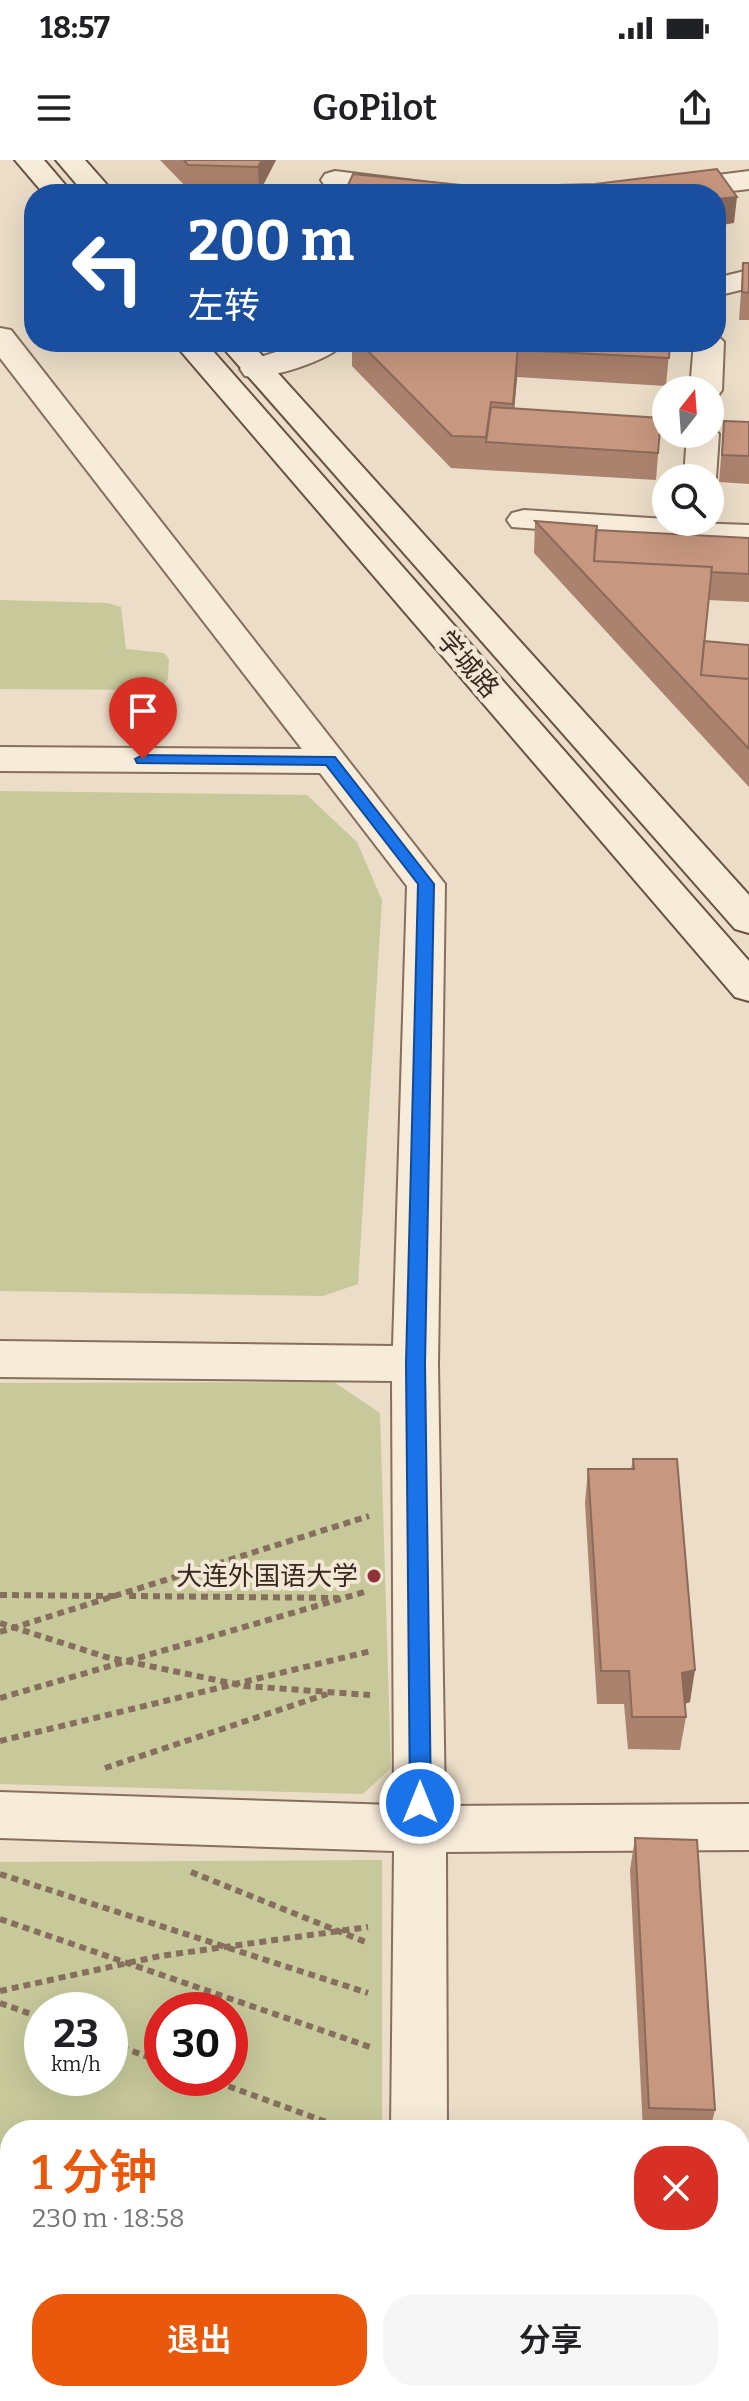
<!DOCTYPE html>
<html lang="zh">
<meta charset="utf-8">
<style>
:root{--surface:#fff;--page:#f6f6f6;--text:#202124;--muted:#757577;--accent:#ea580c}
body{margin:0;font-family:Bitter,"Noto Sans SC",serif;background:var(--page);color:var(--text);height:100vh;display:flex;flex-direction:column;font-size:30px;white-space:nowrap}
*{box-sizing:border-box;margin:0}
p{font-size:26px;color:var(--muted)}
.icon{flex:none;width:44px;height:44px;fill:none;stroke:currentColor;stroke-width:2;stroke-linecap:round;stroke-linejoin:round}
.map{position:relative;flex:1;overflow:hidden}
.panel{position:absolute;left:0px;top:1960px;width:750px;height:282px;display:flex;flex-direction:column;background:var(--surface);border-radius:32px 32px 0 0;box-shadow:0 8px 32px #0002}
.panel>*{flex:none}
.banner{position:absolute;left:24px;top:24px;width:702px;height:168px;border-radius:32px;box-shadow:0 8px 32px #0002;background:#1a4fa0;color:#fff;overflow:hidden}
.needle{width:52px;rotate:17deg}
.fabs{position:absolute;left:652px;top:216px;display:grid;gap:16px}
.fabs a{display:grid;place-items:center;width:72px;height:72px;border-radius:50%;background:var(--surface);box-shadow:0 8px 32px #0002;font-size:40px}
.speed{position:absolute;left:24px;top:1832px;display:flex;gap:16px;font-size:40px;font-weight:700;text-align:center}
.speed>*{display:grid;place-content:center;width:104px;height:104px;border-radius:50%;background:var(--surface);box-shadow:0 8px 32px #0002;line-height:1}
.speed small{font-size:20px;font-weight:400}
.speed .limit{border:12px solid #d22;background:#fff;color:#111}
.pin{position:absolute;display:grid;place-items:center;width:68px;height:68px;color:#fff;margin:-82px -34px;border-radius:50% 50% 50% 0;rotate:-45deg;box-shadow:0 0 8px #0007}
.pin .icon{rotate:45deg}
.me{position:absolute;width:88px;margin:-44px;rotate:0deg;stroke-linejoin:round;filter:drop-shadow(0 0 6px #0008)}
.turn{display:flex;align-items:center;gap:28px;height:168px;padding:0 32px;font-size:36px}
.turn .icon{width:104px;height:104px;stroke-width:2.5}
.turn b{display:block;font-size:56px;line-height:68px}
.round{display:grid;place-items:center;flex:none;width:84px;height:84px;border-radius:32px;background:var(--page)}
.summary{display:flex;align-items:center;justify-content:space-between;height:136px;padding:0 32px}
h1{font-size:48px;font-weight:600;line-height:60px;color:var(--accent)}
.primary-button{display:flex;gap:16px;margin-top:auto;padding:16px 32px}
.primary-button a{flex:1;height:92px;border-radius:32px;background:var(--accent);color:#fff;font-size:32px;font-weight:600;line-height:92px;text-align:center}
.primary-button a+a{background:var(--page);color:var(--text)}
.status{display:flex;justify-content:space-between;align-items:center;height:56px;padding:0 40px;background:var(--surface);direction:ltr}
.status svg{height:22px;fill:currentColor}
header{display:flex;justify-content:space-between;align-items:center;height:104px;padding:0 32px;background:var(--surface);font-size:36px;font-weight:600}
.map>svg:first-child{display:block}
.green{fill:#c7c99b;fill-rule:evenodd}
.lines{fill:none;stroke-linecap:round;stroke-linejoin:round}
.minor-casing{stroke:#866f5d;stroke-width:4}
.secondary-casing{stroke:#685140;stroke-width:4}
.path{stroke:#866f5d;stroke-width:6;stroke-dasharray:7 5;stroke-linecap:butt}
.minor{fill:#f7ebd9;fill-rule:evenodd}
.secondary{fill:#f7ebd9;fill-rule:evenodd}
.wall{fill:#ab826d}
.shaded-wall{fill:#8b6a59}
.building{fill:#c7977f;stroke:#8b6a59;stroke-width:2}
.route{fill:#1a73e8;stroke:#114b97;stroke-width:2}
.poi-dot{fill:#91313a;stroke:#f3e8d6;stroke-width:3}
.labels{text-anchor:middle;stroke-width:8;stroke-linejoin:round;paint-order:stroke}
.street-label{font-size:26px;fill:#372920;stroke:#f3e8d6}
.poi-label{font-size:26px;fill:#372920;stroke:#f3e8d6;text-anchor:end}
</style>
<div class="status"><b>18:57</b><svg viewBox="0 0 49 12"><path d="M0 12V9h3v3zM5 12V6h3v6zM10 12V3h3v9zM15 12V0h3v12zM26 1h20v11H26zM47 4h2v5h-2z"/></svg></div>
<header><svg class="icon" aria-label="menu" viewBox="0 0 24 24"><path d="M4 6h16M4 12h16M4 18h16"/></svg>GoPilot<svg class="icon" aria-label="share" viewBox="0 0 24 24"><path d="M12 15V3M7 8l5-5 5 5M5 13v7h14v-7"/></svg></header>
<div class="map">
<svg width="749" height="2241" viewBox="0 0 749 2241">
<rect width="100%" height="100%" fill="#ebddc7"/>
<path class="green" d="M0,440L107,443L121,447L126,489L164,493L169,499L168,519L162,528L152,530L0,529Z
M0,631L307,635L357,682L382,740L358,1124L323,1136L0,1131Z
M334,1222L380,1253L391,1608L363,1634L0,1624V1223Z
M382,1700V1970H10V2188L0,2187V1702ZM42,1850H110V1918H42ZM162,1850H230V1918H162Z"/>
<g class="lines">
<g class="minor-casing">
<path id="minor" d="M335,11L446,25L456,28L460,34H378L325,26L321,20L325,14Z
M749,11V29L706,34H625L629,28L639,25Z
M749,110V128L716,136V118Z
M0,168L11,170L445,724L438,1204L445,1646L749,1644V1690L446,1692L447,1970H391L394,1691L0,1678V1632L394,1645L392,1221L0,1217V1181L393,1186L407,726L320,613L0,611V587L302,589L0,198Z
M716,174L724,182L722,230L717,237L710,238V230H690L694,182H716Z
M307,182H345C333,200 266,221 245,216L240,209L245,202Z
M710,266L719,274L716,318L710,325V318H684L687,274H710Z
M524,350L666,359V362L749,365V385L512,367L507,360L512,353Z
M0,2209H10V2232H137L141,2241H0Z
M388,2232H448V2241H388Z"/>
</g>
<g class="secondary-casing">
<path id="secondary" d="M15,0H44L73,34H44Z
M56,0H85L115,34H85Z
M173,182H205L749,801V841L735,837Z
M218,182H250L749,735V773L735,769Z"/>
</g>
<path class="path" d="M0,1435L115,1436
M129,1436L339,1438
M0,1463L106,1497L245,1526L370,1535
M0,1472L369,1356
M0,1538L368,1431
M0,1581L371,1491
M105,1608L327,1534
M191,1712L368,1783
M0,1714L368,1833
M0,1759L370,1887
M0,1831L160,1796L368,1767
M0,1843L42,1858
M110,1883L162,1902
M206,1918L348,1970"/>
<use href="#minor" class="minor"/>
<use href="#secondary" class="secondary"/>
</g>
<path class="wall" d="M160,0H276L259,33L190,31Z
M743,103H749V160H739Z
M352,182H670L666,226L517,217L514,248L661,258L656,320L451,308L352,206Z
M724,261L749,262V324L719,322Z
M535,361L594,398L749,378V442L708,440L704,481L749,485V627L534,393Z
M633,1299L690,1542L685,1544L686,1557L680,1590L628,1589L624,1544H597L585,1343L588,1309H631Z
M635,1678L715,1950L710,1970H643L630,1710Z"/>
<path class="shaded-wall" d="M262,0H276L259,33L258,7Z
M737,37L734,63L716,66V39Z
M518,186L517,218L512,275L513,244Z
M695,1510L690,1542L677,1545L682,1513Z"/>
<path class="building" d="M184,0H262L258,7L188,5Z
M717,9L737,37L716,39V34H344L353,14L481,27L595,24Z
M743,103H749V133L742,132Z
M359,182H455L518,186L513,244L491,242L486,277L452,276Z
M455,182H670L669,198L518,190V186Z
M491,247L661,258L658,293L486,282Z
M724,261L749,262V296L722,295Z
M535,361L597,366L594,401L712,407L701,515L749,519V589Z
M596,370L749,378V414L711,412L712,407L594,401Z
M704,481L749,485V519L701,515Z
M633,1299H677L695,1510L682,1513L686,1557H632L629,1511H601L588,1309H634Z
M635,1678L697,1680L715,1950L649,1948Z"/>
<path class="route" d="M143,595L335,597L434,724L425,1204L431,1643L428,1650L420,1652L413,1650L410,1643L406,1204L418,724L326,605L137,603L135,599Z"/>
<circle class="poi-dot" cx="374" cy="1416" r="8"/>
<g class="labels">
<g class="street-label">
<text transform="translate(468 504) rotate(49)" y="9">学城路</text>
</g>
<g class="poi-label">
<text x="358" y="1425">大连外国语大学</text>
</g>
</g>
</svg>
<div class="fabs">
<a><svg class="needle" viewBox="-14 -14 28 28"><path d="M0-13l5 13h-10z" fill="#e53935"/><path d="M0 13l5-13h-10z" fill="#757577"/></svg></a>
<a><svg class="icon" aria-label="search" viewBox="0 0 24 24"><circle cx="10" cy="10" r="6"/><path d="M15 15l6 6"/></svg></a>
</div>
<div class="speed"><div>23<small>km/h</small></div><div class="limit">30</div></div>
<div class="pin" style="left:143px;top:599px;background:#d93025"><svg class="icon" aria-label="arrive" viewBox="0 0 24 24"><path d="M6 21V4h12l-3 4 3 4H6"/></svg></div>
<svg class="me" style="left:420px;top:1643px" viewBox="-20 -20 40 40"><circle r="17" fill="#1a73e8" stroke="#fff" stroke-width="3"/><path d="M0-11L8 9 0 5-8 9z" fill="#fff"/></svg>
<div class="banner">
<div class="turn"><svg class="icon" aria-label="left" viewBox="0 0 24 24"><path d="M17 20v-9H6M10 6l-5 5 5 5"/></svg><div><b>200 m</b>左转</div></div>
</div>
<section class="panel">
<div class="summary"><div><h1>1 分钟</h1><p>230 m · 18:58</p></div><a class="round" style="background:#d93025;color:#fff"><svg class="icon" aria-label="close" viewBox="0 0 24 24"><path d="M6 6l12 12M18 6L6 18"/></svg></a></div>
<div class="primary-button"><a>退出</a><a>分享</a></div>
</section>
</div>
